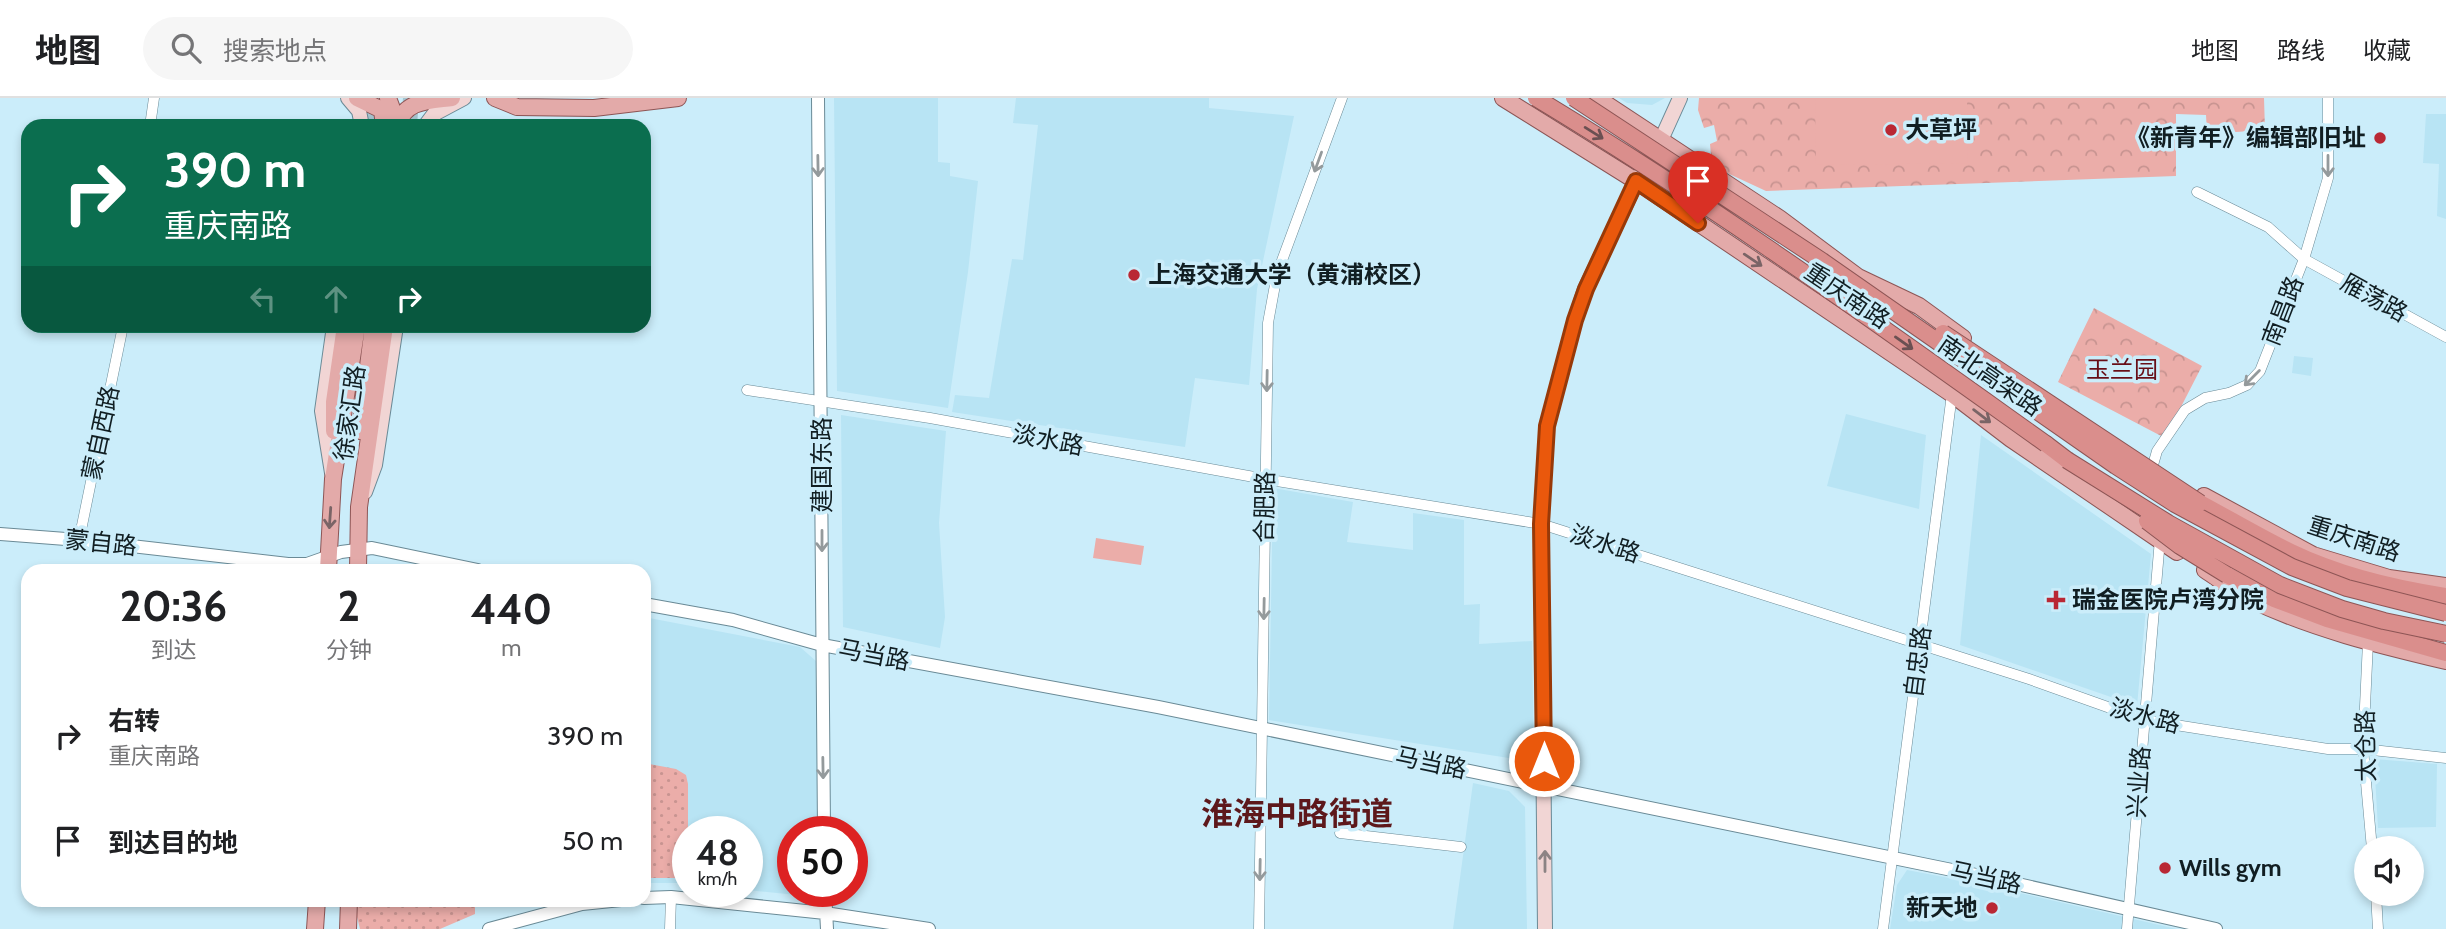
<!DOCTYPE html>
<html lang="zh">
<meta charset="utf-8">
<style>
:root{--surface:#fff;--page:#f6f6f6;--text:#202124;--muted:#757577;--line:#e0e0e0}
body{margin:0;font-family:Cabin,"Noto Sans SC",sans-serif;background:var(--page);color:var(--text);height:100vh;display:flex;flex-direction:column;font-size:26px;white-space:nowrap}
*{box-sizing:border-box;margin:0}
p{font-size:23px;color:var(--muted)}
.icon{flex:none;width:38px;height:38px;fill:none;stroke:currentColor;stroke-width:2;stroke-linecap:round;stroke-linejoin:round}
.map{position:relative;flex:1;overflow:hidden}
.sheet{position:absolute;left:21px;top:466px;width:630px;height:343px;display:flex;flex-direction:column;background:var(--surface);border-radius:21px;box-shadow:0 4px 10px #0003}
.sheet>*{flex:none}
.guide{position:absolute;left:21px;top:21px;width:630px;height:214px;border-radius:21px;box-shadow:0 4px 10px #0003;background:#0b6e4f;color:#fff;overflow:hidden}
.tools{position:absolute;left:2354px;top:738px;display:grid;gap:14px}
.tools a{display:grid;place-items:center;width:70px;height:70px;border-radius:50%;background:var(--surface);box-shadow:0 4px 10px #0003;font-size:35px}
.speed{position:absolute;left:672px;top:718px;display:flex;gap:14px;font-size:35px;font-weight:700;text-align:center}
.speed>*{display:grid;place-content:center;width:91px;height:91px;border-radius:50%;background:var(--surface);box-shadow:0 4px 10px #0003;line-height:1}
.speed small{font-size:18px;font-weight:400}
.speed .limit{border:10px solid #d22;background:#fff;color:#111}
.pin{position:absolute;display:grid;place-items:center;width:60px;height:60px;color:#fff;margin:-72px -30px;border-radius:50% 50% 50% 0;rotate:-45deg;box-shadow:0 0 7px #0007}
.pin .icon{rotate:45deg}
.me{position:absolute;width:77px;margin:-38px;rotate:0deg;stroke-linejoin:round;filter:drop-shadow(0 0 5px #0008)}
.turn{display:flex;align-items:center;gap:24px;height:147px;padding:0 28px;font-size:32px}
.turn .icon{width:91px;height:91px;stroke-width:2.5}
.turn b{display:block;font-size:49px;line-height:60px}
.lanes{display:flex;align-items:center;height:66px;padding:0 28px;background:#0003;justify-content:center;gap:35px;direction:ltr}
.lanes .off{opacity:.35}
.eta{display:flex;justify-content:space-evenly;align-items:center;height:119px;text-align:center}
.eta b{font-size:42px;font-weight:800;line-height:49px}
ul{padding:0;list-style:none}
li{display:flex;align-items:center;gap:21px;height:105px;padding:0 28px}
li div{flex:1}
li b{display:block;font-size:26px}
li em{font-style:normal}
header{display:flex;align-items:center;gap:42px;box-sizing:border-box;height:98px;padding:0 35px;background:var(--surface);border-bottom:2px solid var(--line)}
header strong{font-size:33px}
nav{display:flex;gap:38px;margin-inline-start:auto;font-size:24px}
.search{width:490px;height:63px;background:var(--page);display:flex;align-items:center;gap:18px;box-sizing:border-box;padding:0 24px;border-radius:38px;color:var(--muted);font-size:26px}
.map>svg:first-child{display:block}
.built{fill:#b8e4f4}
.grass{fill:url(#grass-dots)}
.park{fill:url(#park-crowns)}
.pitch{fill:#ebada9}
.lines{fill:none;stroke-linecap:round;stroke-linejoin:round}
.primary-tunnel{stroke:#a6c4cf;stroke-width:16;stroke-dasharray:16 8;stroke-linecap:butt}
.minor-casing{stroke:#6a8a96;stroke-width:11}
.tertiary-casing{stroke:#6a8a96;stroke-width:14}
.secondary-casing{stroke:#6a8a96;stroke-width:16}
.primary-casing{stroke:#8d5555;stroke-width:18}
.trunk-casing{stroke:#8d5555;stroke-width:18}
.minor{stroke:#fff;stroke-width:10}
.tertiary{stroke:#fff;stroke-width:12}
.secondary{stroke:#f1d5d4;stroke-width:14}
.primary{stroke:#e3aaa9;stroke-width:16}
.trunk{stroke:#da8e8c;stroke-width:16}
.trunk-bridge-casing{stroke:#8d5555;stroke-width:18;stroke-linecap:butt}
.trunk-bridge{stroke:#da8e8c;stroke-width:16}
.oneway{stroke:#6b5052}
.oneway2{stroke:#949a9c}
.oneway3{stroke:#7a6466}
.oneway4{stroke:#8c8384}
.route-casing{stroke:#983908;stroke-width:18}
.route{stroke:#ea580c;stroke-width:12}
.poi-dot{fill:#b92834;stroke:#cbedfa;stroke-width:2.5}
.labels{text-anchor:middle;stroke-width:7;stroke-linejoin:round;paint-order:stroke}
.poi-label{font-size:24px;font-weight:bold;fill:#111e22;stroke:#cbedfa;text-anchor:start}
.street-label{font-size:24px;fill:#111e22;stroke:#cbedfa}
.park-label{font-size:24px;fill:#680e17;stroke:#cbedfa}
.district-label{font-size:32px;font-weight:bold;fill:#5d181b;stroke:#cbedfa}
</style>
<header>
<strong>地图</strong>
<div class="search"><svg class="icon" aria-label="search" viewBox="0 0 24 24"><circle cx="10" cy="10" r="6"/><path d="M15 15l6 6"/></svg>搜索地点</div>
<nav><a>地图</a><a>路线</a><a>收藏</a></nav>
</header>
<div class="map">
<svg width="2446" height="831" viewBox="0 0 2446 831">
<defs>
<pattern id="grass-dots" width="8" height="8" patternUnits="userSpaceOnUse" patternTransform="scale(1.75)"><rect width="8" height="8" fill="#ebada9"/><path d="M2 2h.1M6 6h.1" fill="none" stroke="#c89491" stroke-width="1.8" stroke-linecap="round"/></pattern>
<pattern id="park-crowns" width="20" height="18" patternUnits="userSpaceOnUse" patternTransform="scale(1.75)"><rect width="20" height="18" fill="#ebada9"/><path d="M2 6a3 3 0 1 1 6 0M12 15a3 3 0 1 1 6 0" fill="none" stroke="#c89491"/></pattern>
</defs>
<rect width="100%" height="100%" fill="#cbedfa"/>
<path class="built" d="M834,0H938V64L950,65V78L978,83L968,174L948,310L837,293Z
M1016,0H1209V10L1294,18L1257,191L1249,287L1195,280L1185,349L952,314L955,297L989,300L1012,161L1023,162L1038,27L1013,25Z
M1619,0H1665L1652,7L1627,5Z
M2426,16H2446V121L2437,118L2439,66L2423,65Z
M2294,258L2313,260L2311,278L2292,275Z
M1846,316L1926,337L1919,411L1827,388Z
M841,317L946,333L939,425L945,519L940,550L843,529Z
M1981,337L2151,456L2137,608L1960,547Z
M1273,390L1353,404L1347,444L1413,452V415L1464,422V507L1480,506L1479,546L1532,543L1534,664L1269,622Z
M644,519L800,549L816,563L819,733H793V793H813L807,798L747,792V733H688V785H644Z
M2374,661L2437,666L2436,729L2378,730Z
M1473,685L1509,693L1525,709L1527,831H1453Z
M1907,772L1976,785L2177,831H1890L1897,787Z"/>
<path class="grass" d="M644,665L676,671L686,677L688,686V780H644Z
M357,802H475V816L440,831H360L356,815Z"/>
<path class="park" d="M1699,0H2264L2265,32L2207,36L2206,17L2176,16V78L1766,93L1712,68L1710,46L1717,43L1714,27L1704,30L1698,12Z
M2094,210L2202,268L2165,340L2058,284Z"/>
<path class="pitch" d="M1815,0H1967L1968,65L1816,67Z
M1096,440L1144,448L1141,467L1093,460Z"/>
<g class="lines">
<path class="primary-tunnel" d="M374,28L377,0
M409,28L411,0"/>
<g class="minor-casing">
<path id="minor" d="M150,28L154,0
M2197,94L2268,129L2304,161L2446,239
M747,292L930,320L1265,381L1541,426L2029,581L2144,622L2328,651H2363L2446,660
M2151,374L2157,353L2185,312L2205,300L2229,295L2247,287L2260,273L2304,161L2328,80V0
M79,442L123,228
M2368,544L2363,651L2372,751
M1340,735L1461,749
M2376,796L2378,831
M670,831L671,799
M1259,831L1268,225L1277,176L1342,0
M1883,831L1952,296
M2127,831L2160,441"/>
</g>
<g class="tertiary-casing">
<path id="tertiary" d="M818,0L824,733
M0,436L79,442L288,466H307L341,454L372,450L478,472
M644,506L733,522L822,547L1158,609L1991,780L2216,831
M825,793L827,831
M644,800L671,799L825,815L929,831
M489,831L582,806L621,802"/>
</g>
<g class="secondary-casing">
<path id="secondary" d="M348,0L359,13L362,28
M425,28L434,16L464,0
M1656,53L1680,0
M332,375L322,313L334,228
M365,394L375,367L396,228
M1545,831L1541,426L1547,328L1575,222L1585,191L1641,75"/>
</g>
<g class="primary-casing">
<path id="primary" d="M357,0L382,12L384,28
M388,0L394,16L395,26
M495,0L517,9L594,10L678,0
M1503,0L1636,83L1780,180L1952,296L2011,341L2177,454
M1597,0L1779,120L1858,179L1919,208L1963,240
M398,28C403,2 430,3 452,0
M334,333V304L345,228
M360,333L373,228
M2204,398L2313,457L2389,480L2446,488
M2206,458L2252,479
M328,472L333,381L357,228
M358,472L359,409L385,228
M2205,472C2219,481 2234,493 2250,501C2312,531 2379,547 2446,563
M315,831L317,802
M348,831L349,802"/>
</g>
<g class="trunk-casing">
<path id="trunk" d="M2046,346L2067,362
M2200,405C2230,421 2260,439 2291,454C2339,477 2393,490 2446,498
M2227,477L2274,501L2327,521L2446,555"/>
</g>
<use href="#minor" class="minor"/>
<use href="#tertiary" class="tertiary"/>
<use href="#secondary" class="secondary"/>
<use href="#primary" class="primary"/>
<use href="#trunk" class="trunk"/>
<g class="trunk-bridge-casing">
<path id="trunk-bridge" d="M1536,0C1712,106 1879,227 2046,346
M1574,0L1822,163L2116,368L2175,406L2292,469L2347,490L2446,515
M1943,235L2200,405
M2067,362L2168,425L2280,487L2342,511L2384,523L2446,536
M2147,423L2180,448L2227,477"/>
</g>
<use href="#trunk-bridge" class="trunk-bridge"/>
</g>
<defs><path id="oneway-shaft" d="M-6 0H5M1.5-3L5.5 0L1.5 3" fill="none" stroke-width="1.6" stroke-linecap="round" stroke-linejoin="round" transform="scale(1.75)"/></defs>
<g class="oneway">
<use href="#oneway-shaft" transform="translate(1594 35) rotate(32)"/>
<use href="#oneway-shaft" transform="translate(1904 245) rotate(35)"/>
</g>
<g class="oneway2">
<use href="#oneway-shaft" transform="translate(1318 64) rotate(110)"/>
<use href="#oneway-shaft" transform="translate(818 68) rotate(89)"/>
<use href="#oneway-shaft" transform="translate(2328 68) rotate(90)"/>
<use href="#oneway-shaft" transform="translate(2252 280) rotate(135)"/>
<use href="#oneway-shaft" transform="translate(1267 283) rotate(91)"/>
<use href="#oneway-shaft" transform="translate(822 443) rotate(90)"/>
<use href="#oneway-shaft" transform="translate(1264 511) rotate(91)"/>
<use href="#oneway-shaft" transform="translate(823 670) rotate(89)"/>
<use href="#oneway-shaft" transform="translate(1260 772) rotate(91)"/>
</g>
<g class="oneway3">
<use href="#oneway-shaft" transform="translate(1753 162) rotate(34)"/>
<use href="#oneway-shaft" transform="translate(1982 318) rotate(37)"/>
<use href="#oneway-shaft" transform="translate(330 420) rotate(94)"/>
</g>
<use class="oneway4" href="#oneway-shaft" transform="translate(1545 763) rotate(-90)"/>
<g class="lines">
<g class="route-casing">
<path id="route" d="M1544,663L1541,426L1547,328L1575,222L1586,191L1636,83L1698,125"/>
</g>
<use href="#route" class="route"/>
</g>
<g class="poi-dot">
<circle cx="1891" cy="32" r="7"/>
<circle cx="2380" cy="40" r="7"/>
<circle cx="1134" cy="177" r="7"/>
<path d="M2052.5 491.5h7v7h7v7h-7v7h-7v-7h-7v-7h7z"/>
<circle cx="2165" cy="770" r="7"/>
<circle cx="1992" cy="810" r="7"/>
</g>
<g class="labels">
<g class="poi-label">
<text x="1905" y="40">大草坪</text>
<text x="2366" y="48" text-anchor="end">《新青年》编辑部旧址</text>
<text x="1148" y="185">上海交通大学（黄浦校区）</text>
<text x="2072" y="510">瑞金医院卢湾分院</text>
<text x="2179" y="778">Wills gym</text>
<text x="1978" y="818" text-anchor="end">新天地</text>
</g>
<g class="street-label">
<text transform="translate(1847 198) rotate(34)" y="8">重庆南路</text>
<text transform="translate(2374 200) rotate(29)" y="8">雁荡路</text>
<text transform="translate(2283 213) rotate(-69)" y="8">南昌路</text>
<text transform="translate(1990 278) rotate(35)" y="8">南北高架路</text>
<text transform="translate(350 315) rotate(-82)" y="8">徐家汇路</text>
<text transform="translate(101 335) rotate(-78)" y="8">蒙自西路</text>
<text transform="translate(1048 342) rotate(11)" y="8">淡水路</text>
<text transform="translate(822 367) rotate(-90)" y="8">建国东路</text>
<text transform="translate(1265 409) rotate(-89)" y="8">合肥路</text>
<text transform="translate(2354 441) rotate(18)" y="8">重庆南路</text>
<text transform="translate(101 445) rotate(6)" y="8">蒙自路</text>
<text transform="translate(1605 446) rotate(18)" y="8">淡水路</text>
<text transform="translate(874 557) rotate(11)" y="8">马当路</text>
<text transform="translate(1918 564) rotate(-83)" y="8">自忠路</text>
<text transform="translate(2145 618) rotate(15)" y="8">淡水路</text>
<text transform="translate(2366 648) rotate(-91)" y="8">太仓路</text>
<text transform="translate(1431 665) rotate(12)" y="8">马当路</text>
<text transform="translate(2139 684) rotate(-86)" y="8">兴业路</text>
<text transform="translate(1986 780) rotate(12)" y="8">马当路</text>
</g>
<g class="park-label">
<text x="2122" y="280">玉兰园</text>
</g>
<g class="district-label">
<text x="1297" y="727">淮海中路街道</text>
</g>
</g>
</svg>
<div class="tools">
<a><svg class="icon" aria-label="sound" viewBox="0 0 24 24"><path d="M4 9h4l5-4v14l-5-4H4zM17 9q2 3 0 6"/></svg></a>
</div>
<div class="speed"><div>48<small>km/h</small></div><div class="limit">50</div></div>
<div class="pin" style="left:1698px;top:125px;background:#d93025"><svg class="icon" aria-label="arrive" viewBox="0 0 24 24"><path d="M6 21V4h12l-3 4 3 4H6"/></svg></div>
<svg class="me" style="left:1544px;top:663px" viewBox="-20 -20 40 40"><circle r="17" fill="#ea580c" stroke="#fff" stroke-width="3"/><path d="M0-11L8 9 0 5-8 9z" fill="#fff"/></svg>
<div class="guide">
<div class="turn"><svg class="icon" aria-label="right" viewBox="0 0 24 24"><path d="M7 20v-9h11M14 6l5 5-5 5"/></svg><div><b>390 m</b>重庆南路</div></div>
<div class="lanes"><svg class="icon off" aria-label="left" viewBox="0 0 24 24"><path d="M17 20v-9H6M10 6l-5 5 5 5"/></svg><svg class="icon off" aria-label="ahead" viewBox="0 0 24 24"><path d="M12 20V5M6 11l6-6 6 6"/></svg><svg class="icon" aria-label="right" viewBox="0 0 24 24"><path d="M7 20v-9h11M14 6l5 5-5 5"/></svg></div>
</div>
<section class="sheet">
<div class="eta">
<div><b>20:36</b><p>到达</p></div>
<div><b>2</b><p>分钟</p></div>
<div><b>440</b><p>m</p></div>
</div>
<ul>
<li><svg class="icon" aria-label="right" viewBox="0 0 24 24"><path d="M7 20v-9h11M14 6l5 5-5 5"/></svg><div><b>右转</b><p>重庆南路</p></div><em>390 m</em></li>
<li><svg class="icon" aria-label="arrive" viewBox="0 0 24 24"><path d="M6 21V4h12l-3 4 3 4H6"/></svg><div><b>到达目的地</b></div><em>50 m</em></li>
</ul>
</section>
</div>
